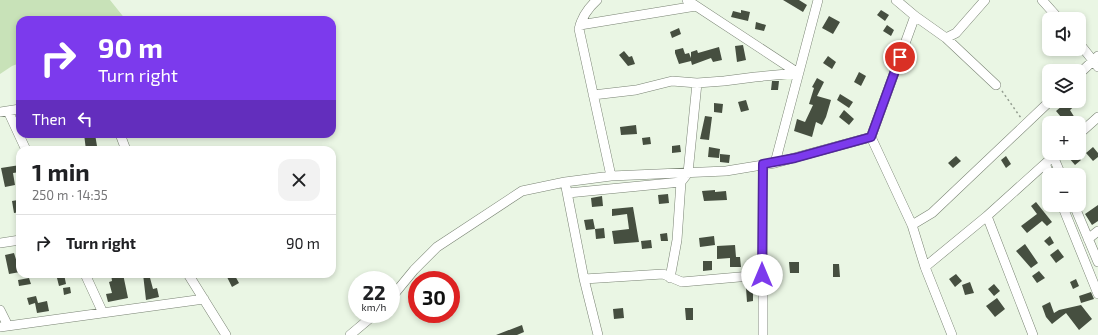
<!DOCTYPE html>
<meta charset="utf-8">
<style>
:root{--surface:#fff;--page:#f2f2f2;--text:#202124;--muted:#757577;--line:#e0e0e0}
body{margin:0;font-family:"Exo 2",sans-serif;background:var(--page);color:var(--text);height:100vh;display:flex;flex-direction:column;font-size:15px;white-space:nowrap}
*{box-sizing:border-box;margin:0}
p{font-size:13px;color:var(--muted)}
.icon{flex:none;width:22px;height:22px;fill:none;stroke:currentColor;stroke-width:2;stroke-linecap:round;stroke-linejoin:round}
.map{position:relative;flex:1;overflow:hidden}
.panel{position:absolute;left:16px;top:146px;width:320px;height:132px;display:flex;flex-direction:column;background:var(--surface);border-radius:12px;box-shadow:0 2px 6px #0003}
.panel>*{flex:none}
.top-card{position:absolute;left:16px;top:16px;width:320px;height:122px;border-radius:12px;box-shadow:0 2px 6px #0003;background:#7c3aed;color:#fff;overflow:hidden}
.controls{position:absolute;left:1042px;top:12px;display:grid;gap:8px}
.controls a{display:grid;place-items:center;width:44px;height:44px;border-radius:8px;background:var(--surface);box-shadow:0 2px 6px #0003;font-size:20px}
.speed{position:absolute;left:348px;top:271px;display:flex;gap:8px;font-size:20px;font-weight:700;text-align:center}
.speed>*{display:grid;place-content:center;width:52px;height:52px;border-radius:50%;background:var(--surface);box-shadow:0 2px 6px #0003;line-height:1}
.speed small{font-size:10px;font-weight:400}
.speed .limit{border:6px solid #d22;background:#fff;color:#111}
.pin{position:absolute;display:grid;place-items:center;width:34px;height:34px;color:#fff;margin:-17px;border:2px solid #fff;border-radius:50%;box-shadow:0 1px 4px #0007}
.me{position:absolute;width:44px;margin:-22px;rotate:0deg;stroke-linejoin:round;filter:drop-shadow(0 0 3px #0008)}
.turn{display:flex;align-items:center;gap:14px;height:84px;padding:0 16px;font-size:18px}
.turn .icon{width:52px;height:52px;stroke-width:2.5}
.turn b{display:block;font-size:28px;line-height:34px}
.then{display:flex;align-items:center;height:38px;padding:0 16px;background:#0003;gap:8px;font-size:15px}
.round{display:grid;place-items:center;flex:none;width:42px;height:42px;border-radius:12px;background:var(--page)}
.head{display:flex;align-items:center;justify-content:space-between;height:68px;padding:0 16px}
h1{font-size:24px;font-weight:700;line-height:30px}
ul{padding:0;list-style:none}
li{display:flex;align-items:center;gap:12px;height:56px;padding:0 16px;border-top:1px solid var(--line)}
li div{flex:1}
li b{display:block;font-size:15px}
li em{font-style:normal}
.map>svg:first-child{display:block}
.green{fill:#c8e2b8}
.building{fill:#464f40}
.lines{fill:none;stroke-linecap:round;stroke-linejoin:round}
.minor-casing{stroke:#798373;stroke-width:10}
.path{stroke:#939c8f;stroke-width:1.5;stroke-dasharray:2 3;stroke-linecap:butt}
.minor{stroke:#fff;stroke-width:9}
.route-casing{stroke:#51269a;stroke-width:10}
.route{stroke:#7c3aed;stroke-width:7}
</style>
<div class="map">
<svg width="1098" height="335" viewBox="0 0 1098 335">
<rect width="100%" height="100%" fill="#eaf6e4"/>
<path class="green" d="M0,0H110L126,20H20V63L12,66L0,74Z"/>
<path class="building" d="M783,0H799L807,5L803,12Z
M741,10L750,12L748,21L731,17L733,11L741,13Z
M881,10L889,15L885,21L877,15Z
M829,16L840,22L833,34L822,28Z
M756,22L766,25L764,31L755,29Z
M887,25L894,30L891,36L883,31Z
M679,28L681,34L672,38L670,32Z
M743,45L746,60L737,62L735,46Z
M719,47L722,60L713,62L711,58L692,65L691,61L679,64L675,53V50L683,48L685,54L689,53L691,58V52L697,50L698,53Z
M624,51L629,57L632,56L635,64L628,66L619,55Z
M828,56L836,62L832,69L823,63Z
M859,72L866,76L861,86L854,82Z
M817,78L824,82L817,96L831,100L826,117L822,125L816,122L812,137L794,131L797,119L805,122L813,105L809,104L814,88L812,87Z
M772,81H779L778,90H771Z
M840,94L853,102L849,108L837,100Z
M746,100L749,110L741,112L738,102Z
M1068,101H1080L1070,110L1078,123H1066L1056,111Z
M714,103L723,104L722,113L714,112Z
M844,110L854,119L849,125L839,117Z
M705,116L712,117L709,140L700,139Z
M636,125L637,134L621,135L620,127Z
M84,134H95L97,146H93V150H86Z
M650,137L651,144L643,145L642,138Z
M680,145L681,152L672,153V146Z
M709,147L720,149L719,158L708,157Z
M1093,147L1098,153V157L1093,161L1086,153Z
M1076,153L1081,160L1075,165L1069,158Z
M720,154L730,155L729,163L720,162Z
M956,156L961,161L953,168L948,163Z
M1006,156L1011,164L1006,168L1001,160Z
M20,165V172L13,173L15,185L5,187L1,168Z
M715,190V192L726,191L727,200L704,201L702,191Z
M668,194L669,203L659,204L658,195Z
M602,196L603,206L592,207L591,198Z
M18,200L20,212L14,213L12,201Z
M1036,202L1052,222L1047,226L1042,221L1027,233L1021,226L1037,214L1031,206Z
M1098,205V221L1092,225L1085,214Z
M633,207L639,242L614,244L612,231L629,229L627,214L612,216V209Z
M593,219L595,229L586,230L584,220Z
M604,228L605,238L596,239L595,229Z
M667,233L668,241H661L660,234Z
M714,236L715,245L700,247L699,238Z
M1050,236L1054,243L1049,246L1044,241Z
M651,240L652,248L642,249L641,241Z
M1025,244L1038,263L1031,268L1016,251Z
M735,245L736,257H740L741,267H730V258L717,259V246Z
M1058,249L1064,257L1056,263L1050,255Z
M14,253L20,272L9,274L5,255Z
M703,261H712V270L703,271Z
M789,262H799V273H790Z
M833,264H839L840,277H833Z
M1039,271L1045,278L1037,283L1032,276Z
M56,274H64L66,284L59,286Z
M111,274H123L128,298L108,302L106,294L112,293L109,282L112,281Z
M143,274H149L153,289L157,288L159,297L146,300Z
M232,274H234L239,283L232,287L227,277Z
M956,274L962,281L955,287L949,279Z
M29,278L31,284L19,286L18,280Z
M1076,279L1079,286L1073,289L1070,282Z
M970,282L974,293L965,295L962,285Z
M994,284L1000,291L994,296L988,289Z
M70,287L71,293L64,295L63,288Z
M746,288H753V301L747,302Z
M1091,292L1094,299L1081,303L1079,296Z
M36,296L38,303L47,301L49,311L37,313L35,303L29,305L27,298Z
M997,298L1005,309L995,317L986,306Z
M1050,302L1054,313L1059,310L1081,305L1092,319L1079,330L1066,313L1052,324L1046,317L1042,306Z
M623,308L624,318L614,319L613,309Z
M685,308H693V320H686Z
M522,325L524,332L517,335H496Z"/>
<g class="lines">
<g class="minor-casing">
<path id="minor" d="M597,0C588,8 582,16 579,29L611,176
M687,0L798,73
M896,0L915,16L946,38L996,85
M1042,0L1059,19
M915,16L871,137L912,225L925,267L952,335
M580,25L696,6
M946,38L956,33L985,0
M1079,43L1098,67
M1079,74L1098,56
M593,95L636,90L672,81L697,83L724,81L755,77L798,73
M8,111L26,150
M0,112L20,109
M120,134L126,150
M1079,134L1098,117
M1053,156L1061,175
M775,163L871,137
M1045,164L1050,175
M763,165V335
M565,182L584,279L598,335
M568,193L681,182
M1062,205L1098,294
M1074,205L1098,262
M987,216L1033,335
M912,225L932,213L1050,101
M1088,239L1098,231
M0,243L20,240
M925,267L987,216L1057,153
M85,274L103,313
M188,274L226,335
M670,278L677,240L681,182L688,173L697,83
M584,279L663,274L682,282L762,275
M391,298L414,270L437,247L522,191L565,182L611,176L726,171L775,163L818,0
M0,310L8,326
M0,327L204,299
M350,335L375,314"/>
</g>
<path class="path" d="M1002,91L1021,118"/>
<use href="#minor" class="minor"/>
</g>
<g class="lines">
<g class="route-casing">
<path id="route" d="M762,275L763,164L795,158L871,137L900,57"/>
</g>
<use href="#route" class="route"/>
</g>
</svg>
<div class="controls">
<a><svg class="icon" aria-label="sound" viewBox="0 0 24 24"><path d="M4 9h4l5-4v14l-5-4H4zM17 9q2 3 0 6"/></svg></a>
<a><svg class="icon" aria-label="layers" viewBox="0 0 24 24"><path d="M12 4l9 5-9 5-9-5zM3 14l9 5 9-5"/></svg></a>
<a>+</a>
<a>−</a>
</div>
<div class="speed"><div>22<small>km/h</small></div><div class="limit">30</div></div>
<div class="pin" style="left:900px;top:57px;background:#d93025"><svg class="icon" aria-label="arrive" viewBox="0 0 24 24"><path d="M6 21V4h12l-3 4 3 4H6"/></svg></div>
<svg class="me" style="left:762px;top:275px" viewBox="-20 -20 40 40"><circle r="19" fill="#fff"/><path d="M0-13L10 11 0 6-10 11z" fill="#7c3aed"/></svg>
<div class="top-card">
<div class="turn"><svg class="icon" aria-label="right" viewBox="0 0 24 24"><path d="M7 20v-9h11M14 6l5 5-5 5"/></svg><div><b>90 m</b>Turn right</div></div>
<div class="then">Then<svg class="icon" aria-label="left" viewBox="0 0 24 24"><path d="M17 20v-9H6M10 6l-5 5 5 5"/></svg></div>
</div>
<section class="panel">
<div class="head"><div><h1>1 min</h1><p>250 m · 14:35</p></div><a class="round"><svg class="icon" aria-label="close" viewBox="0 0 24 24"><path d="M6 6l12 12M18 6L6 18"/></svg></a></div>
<ul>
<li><svg class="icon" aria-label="right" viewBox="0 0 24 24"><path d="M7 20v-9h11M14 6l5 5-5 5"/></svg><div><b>Turn right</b></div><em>90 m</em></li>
</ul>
</section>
</div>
